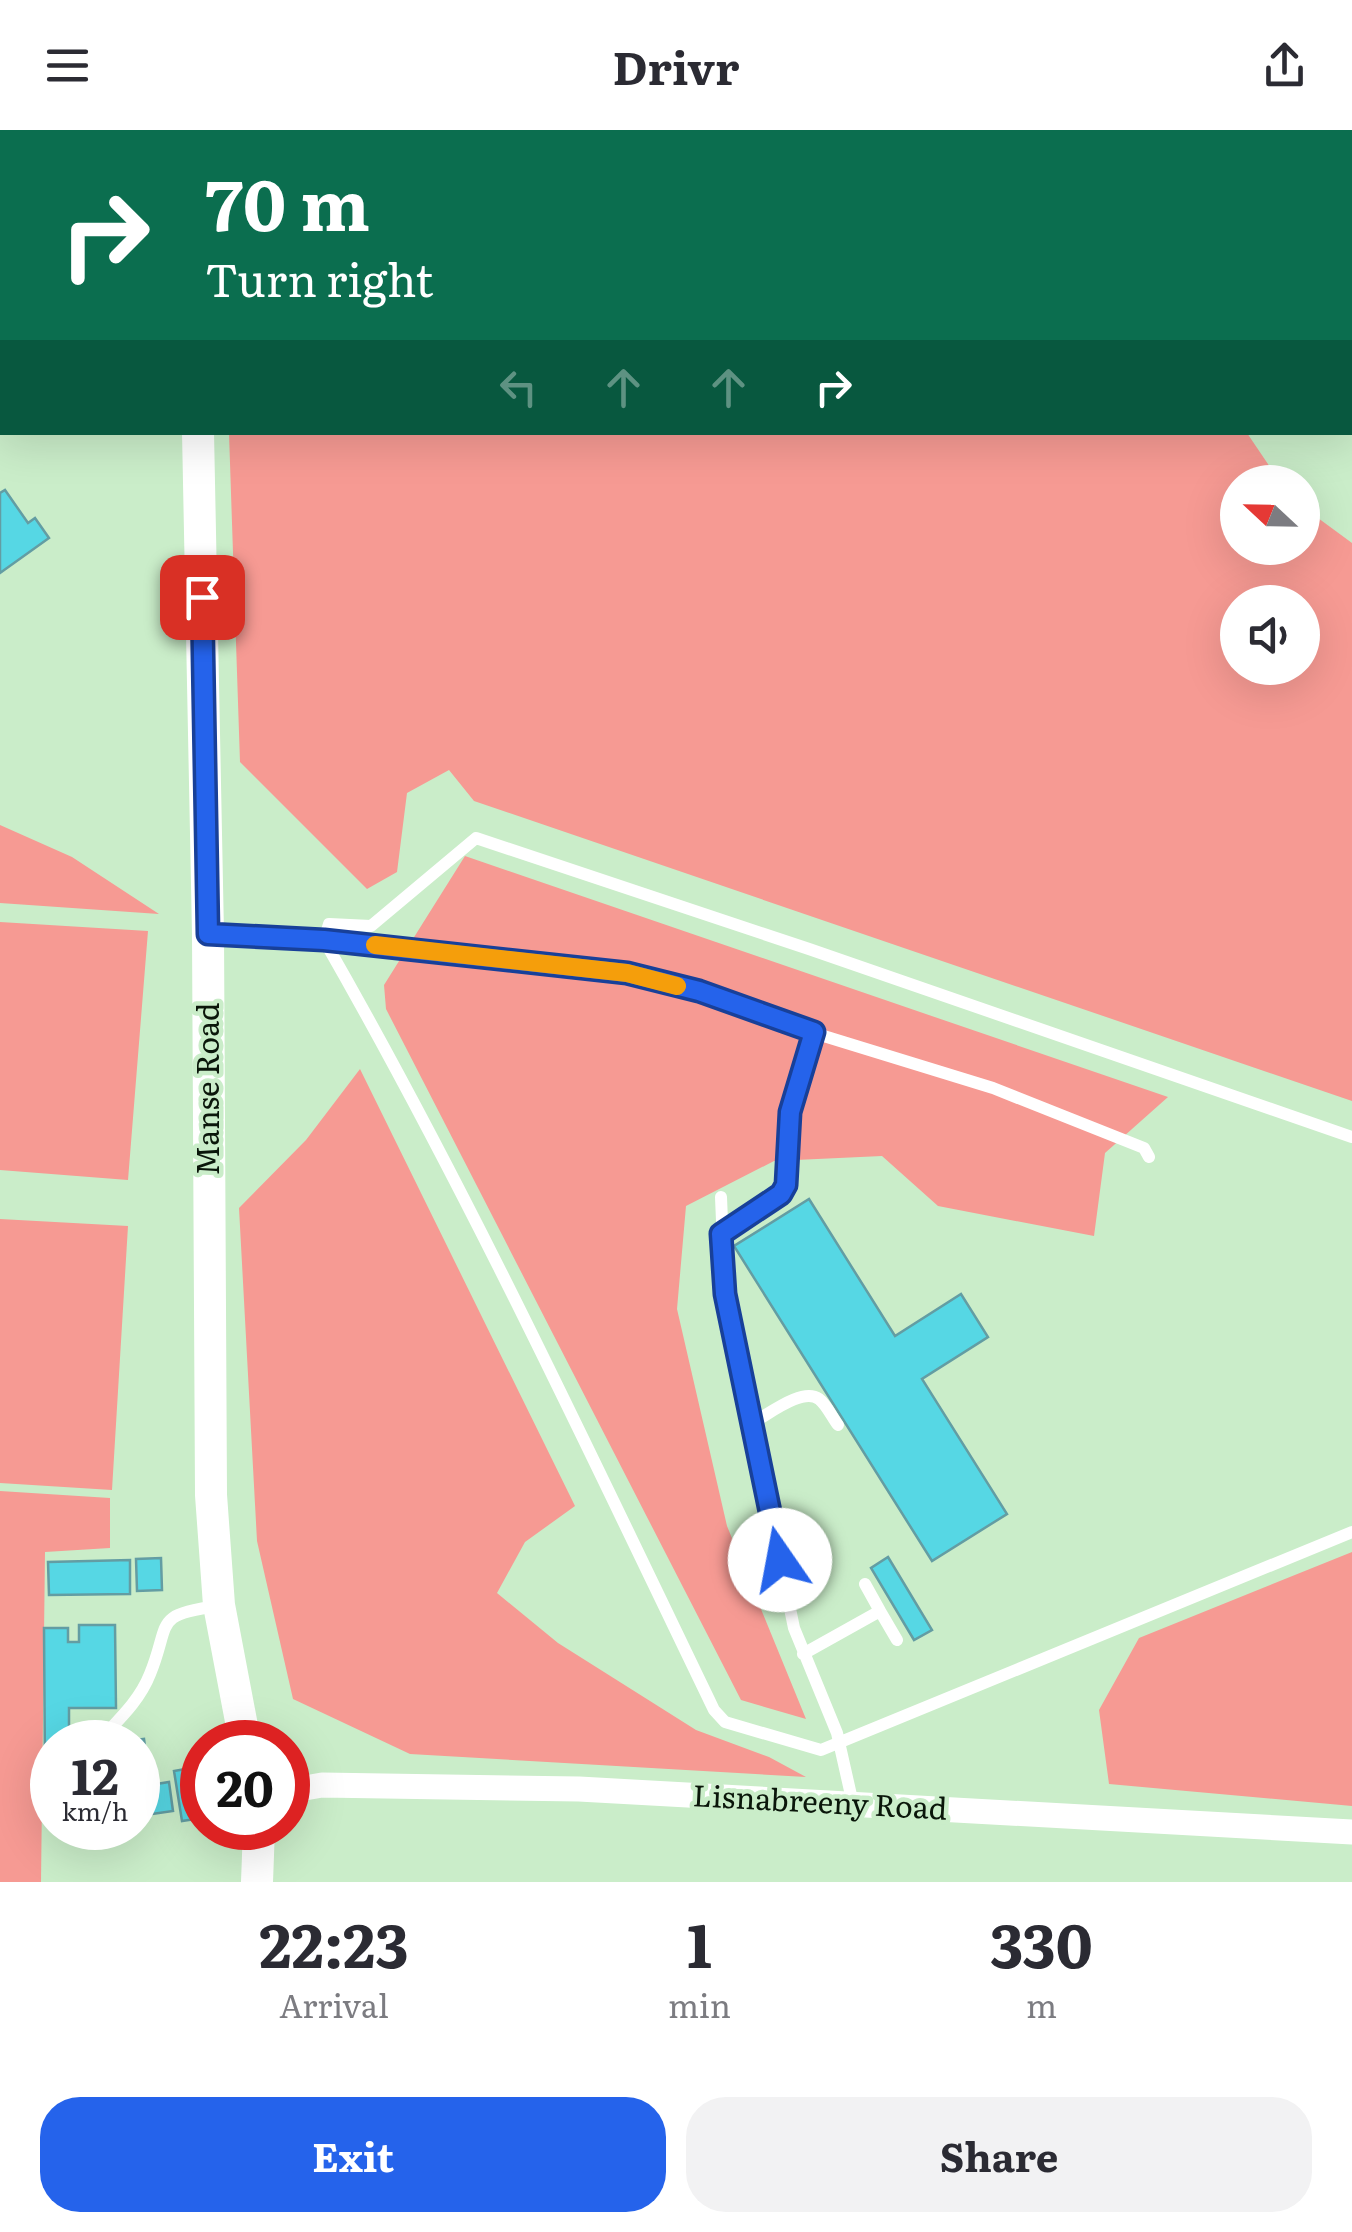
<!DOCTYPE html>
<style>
:root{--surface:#fff;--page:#f2f2f3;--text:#2b2b33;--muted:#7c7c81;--accent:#2563eb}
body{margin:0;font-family:Literata,serif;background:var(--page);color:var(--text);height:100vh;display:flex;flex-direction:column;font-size:38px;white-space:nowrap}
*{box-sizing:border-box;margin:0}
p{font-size:32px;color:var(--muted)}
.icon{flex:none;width:55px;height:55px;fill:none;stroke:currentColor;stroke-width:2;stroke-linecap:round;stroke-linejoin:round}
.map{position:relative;height:1752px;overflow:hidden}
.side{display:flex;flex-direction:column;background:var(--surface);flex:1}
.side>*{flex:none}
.guide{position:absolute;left:0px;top:0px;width:1352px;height:305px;box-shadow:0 10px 40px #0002;background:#0b6e4f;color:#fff;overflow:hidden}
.needle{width:65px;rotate:292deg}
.tools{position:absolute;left:1220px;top:335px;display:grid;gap:20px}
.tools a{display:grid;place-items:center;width:100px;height:100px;border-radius:50%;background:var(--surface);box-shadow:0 10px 40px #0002;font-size:50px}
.speed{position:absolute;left:30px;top:1590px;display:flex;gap:20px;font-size:50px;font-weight:700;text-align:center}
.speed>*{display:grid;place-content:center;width:130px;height:130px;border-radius:50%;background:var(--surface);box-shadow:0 10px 40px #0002;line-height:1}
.speed small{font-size:25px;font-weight:400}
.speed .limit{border:15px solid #d22;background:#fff;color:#111}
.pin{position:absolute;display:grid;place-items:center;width:85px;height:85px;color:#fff;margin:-42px;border-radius:20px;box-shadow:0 5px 15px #0006}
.me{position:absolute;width:110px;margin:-55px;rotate:348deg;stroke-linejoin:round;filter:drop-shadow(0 0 8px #0008)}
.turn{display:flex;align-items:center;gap:35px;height:210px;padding:0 40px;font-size:45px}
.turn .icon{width:130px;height:130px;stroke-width:2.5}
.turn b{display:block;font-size:70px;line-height:85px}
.lanes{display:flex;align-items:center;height:95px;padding:0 40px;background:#0003;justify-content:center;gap:50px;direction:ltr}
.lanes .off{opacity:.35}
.eta{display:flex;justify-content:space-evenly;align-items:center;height:170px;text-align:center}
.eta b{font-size:60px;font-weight:700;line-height:70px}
.primary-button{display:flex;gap:20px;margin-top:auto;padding:20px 40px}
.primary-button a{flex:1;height:115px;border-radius:40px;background:var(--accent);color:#fff;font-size:40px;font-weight:700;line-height:115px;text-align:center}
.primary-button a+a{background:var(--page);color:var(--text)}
header{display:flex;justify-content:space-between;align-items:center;height:130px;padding:0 40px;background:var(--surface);font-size:45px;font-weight:700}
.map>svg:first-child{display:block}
.green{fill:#f69a93;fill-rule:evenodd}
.building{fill:#56d7e4;stroke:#639da3;stroke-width:2.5}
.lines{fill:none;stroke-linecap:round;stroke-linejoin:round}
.service{stroke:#fff;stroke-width:12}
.minor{stroke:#fff;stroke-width:25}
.tertiary{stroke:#fff;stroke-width:32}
.route-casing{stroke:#184099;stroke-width:25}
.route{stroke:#2563eb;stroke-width:18}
.slow{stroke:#f59e0b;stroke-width:18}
.labels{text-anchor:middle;stroke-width:9;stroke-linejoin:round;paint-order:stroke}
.street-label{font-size:30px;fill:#0a160a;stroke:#caedc9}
</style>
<header><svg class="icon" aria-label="menu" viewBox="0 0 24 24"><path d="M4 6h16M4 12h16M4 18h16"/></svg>Drivr<svg class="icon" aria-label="share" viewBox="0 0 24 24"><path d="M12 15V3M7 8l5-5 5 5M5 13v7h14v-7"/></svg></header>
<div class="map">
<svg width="1352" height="1752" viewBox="0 0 1352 1752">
<rect width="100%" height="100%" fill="#caedc9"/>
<path class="green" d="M218,0H1048L1050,2H218Z
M229,303H1247L1280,352H1238V418H1302L1303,377L1352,413V971L474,671L449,640L407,663L397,742L367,759L240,632ZM1238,472H1302V538H1238Z
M0,695L72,727L159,784L0,773Z
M465,726L1168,967L1105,1023L1094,1106L938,1076L882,1026L774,1031L686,1076L677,1179L727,1396L806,1589L741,1570L386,879L384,855Z
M0,792L148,801L128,1050L0,1040Z
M360,939L575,1376L525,1412L497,1463L558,1513L696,1600L769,1627L806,1647L410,1624L293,1569L257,1411L239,1078L306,1010Z
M0,1089L128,1096L112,1360L0,1353Z
M0,1361L110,1368V1418L45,1422L41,1752H0Z
M1352,1422V1676L1109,1654L1099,1580L1139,1508Z"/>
<path class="building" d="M0,0L41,2H2L0,59Z
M5,360L28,393L35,388L49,408L0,443V363Z
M809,1069L895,1206L961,1164L988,1207L922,1249L1007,1384L932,1431L734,1116Z
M888,1427L932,1500L914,1510L871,1438Z
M161,1428L162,1460L137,1461L136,1429Z
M130,1430V1464L49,1465L48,1432Z
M79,1495H115L116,1578H69V1612H52V1640H45L44,1498H68V1512H79Z
M144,1609L150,1655L169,1652L173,1681L138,1686V1612H120Z
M202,1636V1688L182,1691L174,1641Z"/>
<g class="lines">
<path class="service" d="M211,804L310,808L627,843L699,861L814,903L993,958L1144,1018L1149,1027
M1352,1007L809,819L476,708L371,796L329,794L324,810C467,1059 589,1321 714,1580L725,1592L821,1620L1352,1402
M721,1067L725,1164L794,1498L837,1603L853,1674
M721,1104L781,1064L787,1055L789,982L814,903
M752,1293C768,1285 802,1257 819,1269C826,1274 832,1287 838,1295
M880,1481L897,1510
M803,1524L880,1481L865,1454
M98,1612C117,1591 139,1572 150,1544C171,1493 152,1485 217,1476"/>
<path class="minor" d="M288,1661L322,1655L579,1659L1352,1702"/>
<path class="tertiary" d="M194,0V2
M198,302L208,804L211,1365L219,1475L245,1612
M257,1752L259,1698"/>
</g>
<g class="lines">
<g class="route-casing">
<path id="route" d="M202,467L208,804L324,810L627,843L699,861L814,902L790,982L786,1055L781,1064L721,1104L725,1164L780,1430"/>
</g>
<use href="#route" class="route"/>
<path class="slow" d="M375,815L627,843L677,856"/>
</g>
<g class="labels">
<g class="street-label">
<text transform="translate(209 959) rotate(-90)" y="10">Manse Road</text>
<text transform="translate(820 1673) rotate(3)" y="10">Lisnabreeny Road</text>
</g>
</g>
</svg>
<div class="tools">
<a><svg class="needle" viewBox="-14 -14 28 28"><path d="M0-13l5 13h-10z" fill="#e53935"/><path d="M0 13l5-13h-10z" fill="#7c7c81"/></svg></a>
<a><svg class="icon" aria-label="sound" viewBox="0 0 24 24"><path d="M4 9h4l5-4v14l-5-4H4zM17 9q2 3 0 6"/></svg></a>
</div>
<div class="speed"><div>12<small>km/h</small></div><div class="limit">20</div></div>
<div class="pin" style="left:202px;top:467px;background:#d93025"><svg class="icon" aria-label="arrive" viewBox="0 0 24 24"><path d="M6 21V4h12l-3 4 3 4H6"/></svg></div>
<svg class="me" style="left:780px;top:1430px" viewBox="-20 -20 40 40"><circle r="19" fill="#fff"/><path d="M0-13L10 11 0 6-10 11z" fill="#2563eb"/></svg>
<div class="guide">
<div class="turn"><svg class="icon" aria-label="right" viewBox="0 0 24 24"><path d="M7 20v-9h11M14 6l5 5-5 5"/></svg><div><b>70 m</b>Turn right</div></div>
<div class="lanes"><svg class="icon off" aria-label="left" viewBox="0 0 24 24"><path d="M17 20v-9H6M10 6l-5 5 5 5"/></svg><svg class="icon off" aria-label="ahead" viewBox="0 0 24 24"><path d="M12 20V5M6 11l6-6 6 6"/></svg><svg class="icon off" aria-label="ahead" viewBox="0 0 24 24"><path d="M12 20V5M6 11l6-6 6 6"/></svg><svg class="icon" aria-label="right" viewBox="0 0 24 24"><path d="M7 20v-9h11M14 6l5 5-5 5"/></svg></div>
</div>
</div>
<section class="side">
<div class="eta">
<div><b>22:23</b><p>Arrival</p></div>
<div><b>1</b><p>min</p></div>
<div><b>330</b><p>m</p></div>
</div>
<div class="primary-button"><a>Exit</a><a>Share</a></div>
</section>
